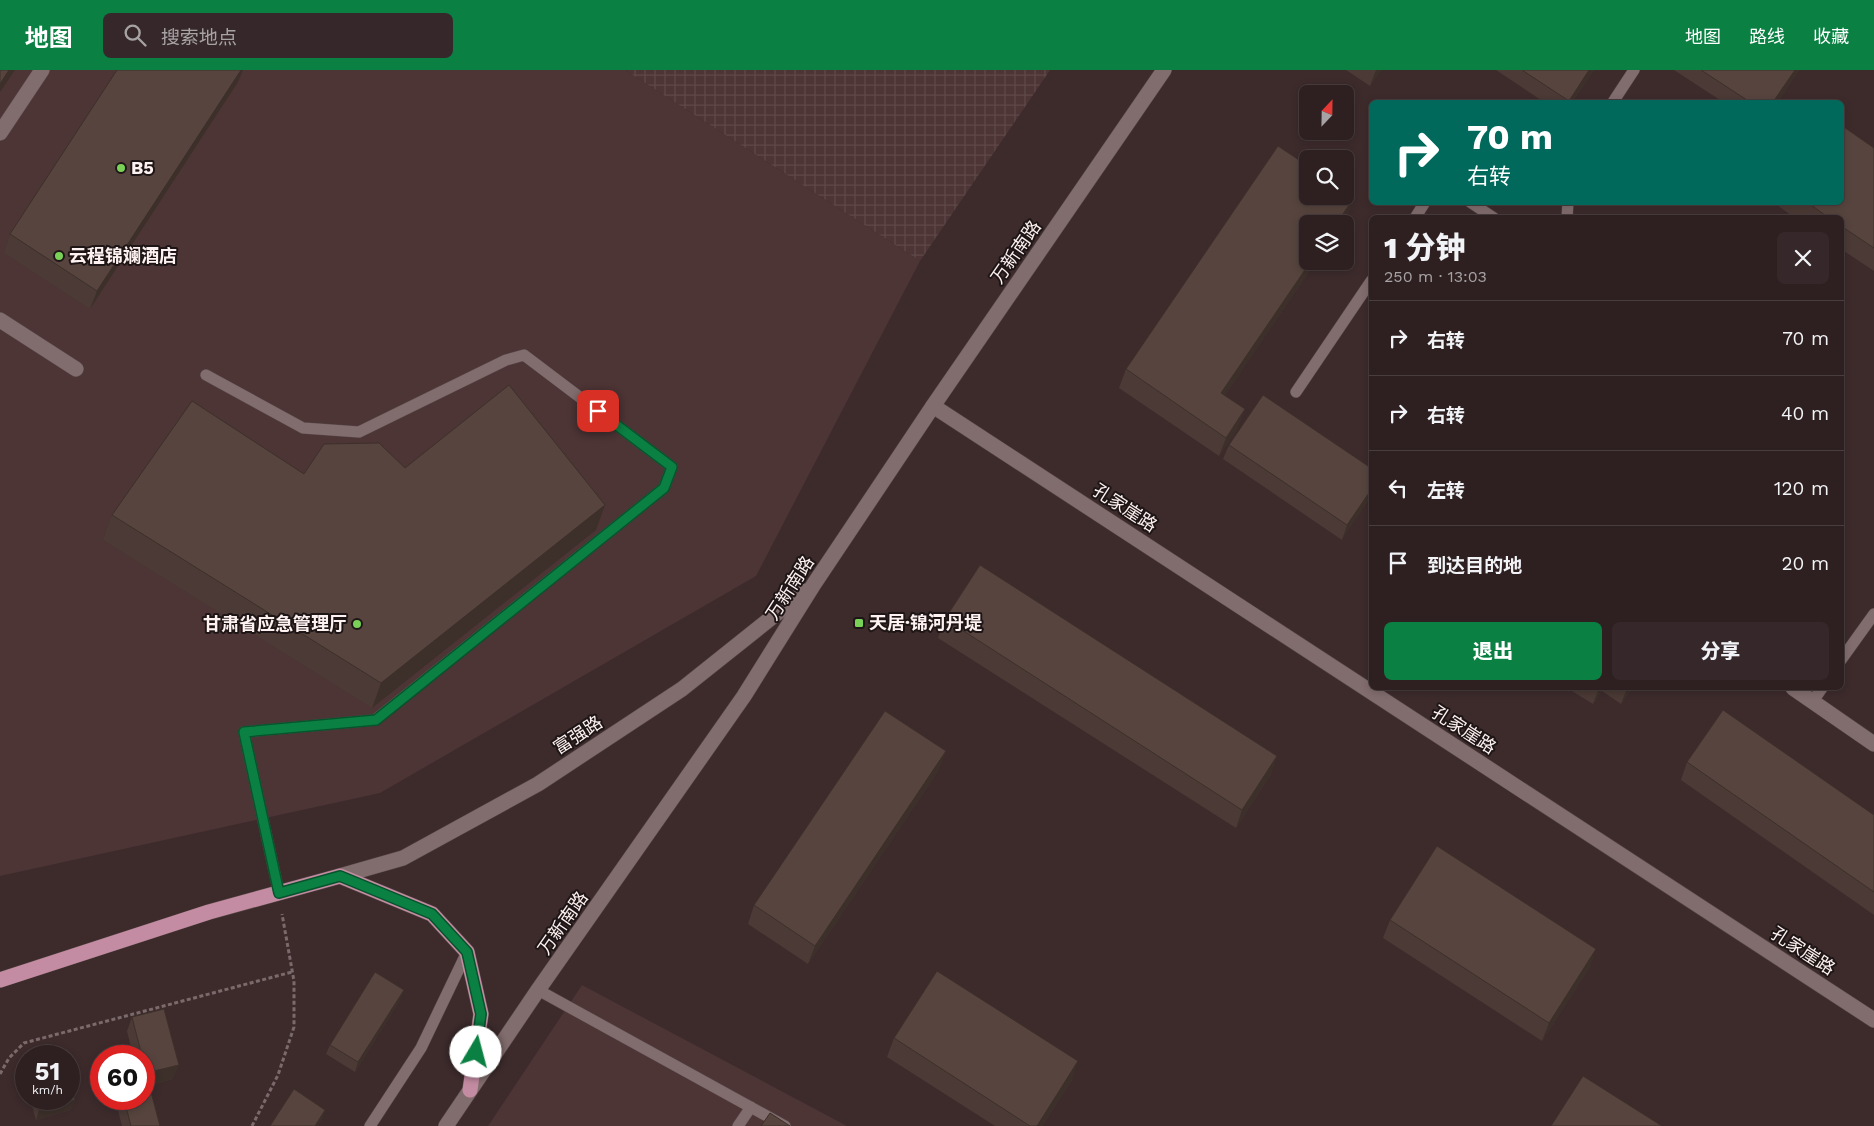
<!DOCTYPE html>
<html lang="zh">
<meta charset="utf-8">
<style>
:root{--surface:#2e2021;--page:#36282a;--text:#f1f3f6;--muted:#a7a3a5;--line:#493e3f;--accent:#0b8043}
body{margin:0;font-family:"Work Sans","Noto Sans SC",sans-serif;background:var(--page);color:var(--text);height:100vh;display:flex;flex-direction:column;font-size:19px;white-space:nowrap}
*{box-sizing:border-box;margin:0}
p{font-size:16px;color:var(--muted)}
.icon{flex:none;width:28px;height:28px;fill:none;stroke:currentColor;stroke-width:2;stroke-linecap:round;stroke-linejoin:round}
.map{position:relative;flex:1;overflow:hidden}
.side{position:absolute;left:1369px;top:145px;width:475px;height:475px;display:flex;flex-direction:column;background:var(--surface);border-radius:8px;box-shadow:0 2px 8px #0003,0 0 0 1px var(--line)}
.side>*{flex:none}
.top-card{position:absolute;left:1369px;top:30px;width:475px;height:105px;border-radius:8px;box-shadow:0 2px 8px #0003,0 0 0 1px var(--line);background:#00695c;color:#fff;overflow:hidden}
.needle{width:32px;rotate:22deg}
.buttons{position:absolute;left:1299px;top:15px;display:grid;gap:10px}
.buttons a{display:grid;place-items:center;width:55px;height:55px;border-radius:8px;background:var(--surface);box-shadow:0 2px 8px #0003,0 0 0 1px var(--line);font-size:25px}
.speed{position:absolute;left:15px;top:975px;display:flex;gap:10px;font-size:25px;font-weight:700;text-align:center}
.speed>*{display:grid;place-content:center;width:65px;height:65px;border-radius:50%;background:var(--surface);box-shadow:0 2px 8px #0003,0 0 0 1px var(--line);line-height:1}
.speed small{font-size:12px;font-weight:400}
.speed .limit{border:8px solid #d22;background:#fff;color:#111}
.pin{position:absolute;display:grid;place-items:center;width:42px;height:42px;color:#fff;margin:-21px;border-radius:10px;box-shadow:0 2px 8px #0006}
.me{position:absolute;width:55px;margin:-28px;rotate:8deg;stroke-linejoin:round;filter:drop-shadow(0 0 4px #0008)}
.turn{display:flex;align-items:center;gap:18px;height:105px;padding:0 15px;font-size:22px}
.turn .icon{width:65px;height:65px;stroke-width:2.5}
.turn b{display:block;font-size:35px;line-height:42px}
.round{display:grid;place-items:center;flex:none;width:52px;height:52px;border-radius:8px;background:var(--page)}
.overview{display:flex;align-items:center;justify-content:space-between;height:85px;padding:0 15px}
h1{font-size:30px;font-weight:800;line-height:38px}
.action{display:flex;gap:10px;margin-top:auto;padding:10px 15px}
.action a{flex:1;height:58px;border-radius:8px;background:var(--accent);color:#fff;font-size:20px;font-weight:800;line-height:58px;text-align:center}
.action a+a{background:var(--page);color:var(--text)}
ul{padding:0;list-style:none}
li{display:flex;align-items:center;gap:15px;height:75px;padding:0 15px;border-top:1px solid var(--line)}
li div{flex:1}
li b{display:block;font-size:19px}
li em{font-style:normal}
header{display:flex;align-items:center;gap:30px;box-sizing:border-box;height:70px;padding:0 25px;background:var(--accent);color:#fff}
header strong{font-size:24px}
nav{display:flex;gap:28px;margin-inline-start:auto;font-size:18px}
.search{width:350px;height:45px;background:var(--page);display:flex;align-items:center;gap:12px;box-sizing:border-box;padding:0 18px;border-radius:8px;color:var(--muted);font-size:19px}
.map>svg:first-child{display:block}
.built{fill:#4d3435}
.industrial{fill:url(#industrial-grid)}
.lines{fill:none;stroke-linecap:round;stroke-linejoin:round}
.lane-casing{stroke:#584849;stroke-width:12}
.street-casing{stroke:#584849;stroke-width:16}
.secondary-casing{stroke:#584849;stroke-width:16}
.primary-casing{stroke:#584849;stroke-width:16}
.path{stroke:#7b6a6b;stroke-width:3;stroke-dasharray:4 2.5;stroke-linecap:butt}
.lane{stroke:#826d6e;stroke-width:11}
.street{stroke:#826d6e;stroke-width:15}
.secondary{stroke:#826d6e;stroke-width:15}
.primary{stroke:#c48ca2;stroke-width:15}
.wall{fill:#4b3a35}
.shaded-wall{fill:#3d302b}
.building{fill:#57443e;stroke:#3d302b}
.route-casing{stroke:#07532c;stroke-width:12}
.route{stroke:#0b8043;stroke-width:9}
.poi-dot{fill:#7ad157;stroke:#1e1616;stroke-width:2}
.labels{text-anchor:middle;stroke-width:4;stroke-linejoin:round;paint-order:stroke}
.poi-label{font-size:18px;font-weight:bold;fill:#fef1f1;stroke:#1e1616;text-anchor:start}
.street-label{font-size:18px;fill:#fef1f1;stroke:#1e1616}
</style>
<header>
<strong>地图</strong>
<div class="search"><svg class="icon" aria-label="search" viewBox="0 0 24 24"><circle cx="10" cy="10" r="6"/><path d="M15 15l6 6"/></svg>搜索地点</div>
<nav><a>地图</a><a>路线</a><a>收藏</a></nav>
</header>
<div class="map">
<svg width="1874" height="1056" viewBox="0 0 1874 1056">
<defs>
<pattern id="industrial-grid" width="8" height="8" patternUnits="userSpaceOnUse" patternTransform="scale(1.25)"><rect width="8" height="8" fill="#4d3435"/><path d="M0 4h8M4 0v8" fill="none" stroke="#5f4849"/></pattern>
</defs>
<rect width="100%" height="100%" fill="#3d2b2c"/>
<path class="built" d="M0,0H625L920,191L756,506L380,723L0,806Z
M582,915L847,1056H488Z"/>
<path class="industrial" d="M625,0H1050L920,191Z"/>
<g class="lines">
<g class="lane-casing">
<path id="lane" d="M1613,32L1634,0
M1470,132L1494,148
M1415,148L1425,132
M1567,148L1568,132
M206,305L303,358L359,362L506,290L524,285L672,397L664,418L375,650L244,662L279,823
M1296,322L1371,211
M1841,590L1874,544
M1813,631L1822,618
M538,920L785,1056
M370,1056L421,978L467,882
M738,1056L751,1037"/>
</g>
<g class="street-casing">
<path id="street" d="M0,63L42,0
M0,250L76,299
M933,336L1874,950
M1793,618L1874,674"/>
</g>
<g class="secondary-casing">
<path id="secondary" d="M340,806L403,788L538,714L682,619L805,521
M446,1056L538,920L744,626L814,514L933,336L1164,0"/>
</g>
<g class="primary-casing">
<path id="primary" d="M0,910L209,842L340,806L432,844L467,882L481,944L470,1020"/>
</g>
<path class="path" d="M0,1004L9,988L24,973L292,902
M252,1056L278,1005L294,957V911L282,844"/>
<use href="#lane" class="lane"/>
<use href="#street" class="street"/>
<use href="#secondary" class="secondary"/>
<use href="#primary" class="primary"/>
</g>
<path class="wall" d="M1346,0H1381L1370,16Z
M1496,0H1594L1572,32H1544Z
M1674,0H1799L1778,32H1723Z
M238,12L90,239L4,183L10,164Z
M1874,78V201L1841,179V148H1795L1773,132H1841Z
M1347,146L1225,325L1238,358L1219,386L1119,318L1126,299Z
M1229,375L1371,398L1342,470L1223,389Z
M405,398L596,460L372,638L103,470L112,445L304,404Z
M945,549L1271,704L1236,758L938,568Z
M1567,618H1632L1621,634L1602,621L1593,634Z
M1687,692L1874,745V845L1681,710Z
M939,700L808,894L748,854L754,835Z
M1390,850L1590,897L1542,971L1383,868Z
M400,930L355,1002L326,984L330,975Z
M132,947L173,1009L149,1015L160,1056H122L115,1029H144V986H133L127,961Z
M894,968L1072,1010L1042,1056H995L887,987Z
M30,1029H69L71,1040L36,1050Z"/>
<path class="shaded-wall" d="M9,0H15L0,22V14Z
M241,0H243L238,12L90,239L97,221Z
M1376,0H1381L1370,16Z
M1589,0H1594L1572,32H1568Z
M1795,0H1799L1778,32H1773Z
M1354,128L1347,146L1342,154H1336Z
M1311,191H1317L1214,341L1221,323Z
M1245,339L1238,358L1219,386L1226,368Z
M1371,420V427L1342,470L1347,455Z
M605,435L596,460L372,638L381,613Z
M1599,618H1603L1602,621L1593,634Z
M1627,618H1632L1621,634Z
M946,681L939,700L808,894L815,876Z
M1277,686L1271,704L1236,758L1242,740Z
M1596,879L1590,897L1542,971L1549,953Z
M404,920L400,930L355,1002L358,992Z
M1078,991L1072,1010L1042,1056H1037Z
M179,995L173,1009L144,1016L146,1003Z
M75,1030L71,1040L36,1050L39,1040Z
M325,1040L322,1050L318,1056H315Z"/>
<path class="building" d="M0,0H9L0,14Z
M117,0H241L97,221L10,164Z
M1522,0H1589L1569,31Z
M1701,0H1795L1773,32H1750Z
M1841,55L1874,78V178L1841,156V148H1829L1807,132H1841Z
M1278,76L1308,96V126H1345V122L1354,128L1336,154H1308V191H1311L1221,323L1245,339L1226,368L1126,299Z
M509,315L605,435L381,613L112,445L192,331L304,404L324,374L379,373L405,398Z
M1263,325L1371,398V420L1347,455L1229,375Z
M980,495L1277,686L1242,740L945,549Z
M1723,640L1874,745V822L1687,692Z
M885,641L946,681L815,876L754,835Z
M1437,776L1596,879L1549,953L1390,850Z
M937,901L1078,991L1037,1056H1030L894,968Z
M375,902L404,920L358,992L330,975Z
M164,939L179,995L146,1003L160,1056H131L124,1029H144V1000H145L144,993V986H142L132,947Z
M1583,1006L1662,1056H1551Z
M69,1009L75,1030L39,1040L36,1029H69Z
M294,1019L325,1040L315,1056H270Z
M770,1043L790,1056H761Z"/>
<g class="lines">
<g class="route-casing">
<path id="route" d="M476,982L481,944L467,882L432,844L340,806L279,823L244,662L376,650L664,418L672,397L598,341"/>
</g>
<use href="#route" class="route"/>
</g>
<g class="poi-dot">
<circle cx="121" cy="98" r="5"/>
<circle cx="59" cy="186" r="5"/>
<rect x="854" y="548" width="10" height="10" rx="2.5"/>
<circle cx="357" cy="554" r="5"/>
</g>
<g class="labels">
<g class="poi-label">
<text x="131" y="104">B5</text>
<text x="69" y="192">云程锦斓酒店</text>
<text x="869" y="559">天居·锦河丹堤</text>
<text x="347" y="560" text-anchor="end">甘肃省应急管理厅</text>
</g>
<g class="street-label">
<text transform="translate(1016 182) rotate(-55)" y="6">万新南路</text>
<text transform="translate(1125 438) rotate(33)" y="6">孔家崖路</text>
<text transform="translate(790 518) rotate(-57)" y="6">万新南路</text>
<text transform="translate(1464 660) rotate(33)" y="6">孔家崖路</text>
<text transform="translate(578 665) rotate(-33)" y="6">富强路</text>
<text transform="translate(563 853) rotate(-55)" y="6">万新南路</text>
<text transform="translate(1803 881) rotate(33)" y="6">孔家崖路</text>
</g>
</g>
</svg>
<div class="buttons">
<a><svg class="needle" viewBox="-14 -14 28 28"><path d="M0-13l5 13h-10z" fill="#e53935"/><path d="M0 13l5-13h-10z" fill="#a7a3a5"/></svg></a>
<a><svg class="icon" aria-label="search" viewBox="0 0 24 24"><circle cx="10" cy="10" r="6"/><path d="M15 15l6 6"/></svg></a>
<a><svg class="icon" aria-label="layers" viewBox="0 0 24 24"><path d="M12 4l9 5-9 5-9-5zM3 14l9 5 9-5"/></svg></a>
</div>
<div class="speed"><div>51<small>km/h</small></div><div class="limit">60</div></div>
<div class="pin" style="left:598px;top:341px;background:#d93025"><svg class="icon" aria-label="arrive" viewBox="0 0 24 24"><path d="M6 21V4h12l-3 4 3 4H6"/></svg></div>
<svg class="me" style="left:476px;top:982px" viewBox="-20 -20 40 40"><circle r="19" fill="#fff"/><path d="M0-13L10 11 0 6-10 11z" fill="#0b8043"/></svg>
<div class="top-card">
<div class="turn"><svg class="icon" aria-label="right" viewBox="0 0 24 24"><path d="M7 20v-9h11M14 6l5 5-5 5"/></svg><div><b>70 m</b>右转</div></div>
</div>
<section class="side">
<div class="overview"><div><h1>1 分钟</h1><p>250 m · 13:03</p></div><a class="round"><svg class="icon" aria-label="close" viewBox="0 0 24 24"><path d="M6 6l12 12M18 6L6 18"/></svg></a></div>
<ul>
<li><svg class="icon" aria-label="right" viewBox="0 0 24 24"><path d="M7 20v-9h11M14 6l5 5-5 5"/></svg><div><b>右转</b></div><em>70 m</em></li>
<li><svg class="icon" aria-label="right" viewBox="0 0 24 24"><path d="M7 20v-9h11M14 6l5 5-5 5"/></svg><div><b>右转</b></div><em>40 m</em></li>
<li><svg class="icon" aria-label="left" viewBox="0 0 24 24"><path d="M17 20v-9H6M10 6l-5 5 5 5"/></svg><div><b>左转</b></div><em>120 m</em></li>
<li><svg class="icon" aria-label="arrive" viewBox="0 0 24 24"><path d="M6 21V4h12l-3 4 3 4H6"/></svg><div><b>到达目的地</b></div><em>20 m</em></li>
</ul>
<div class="action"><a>退出</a><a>分享</a></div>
</section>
</div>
